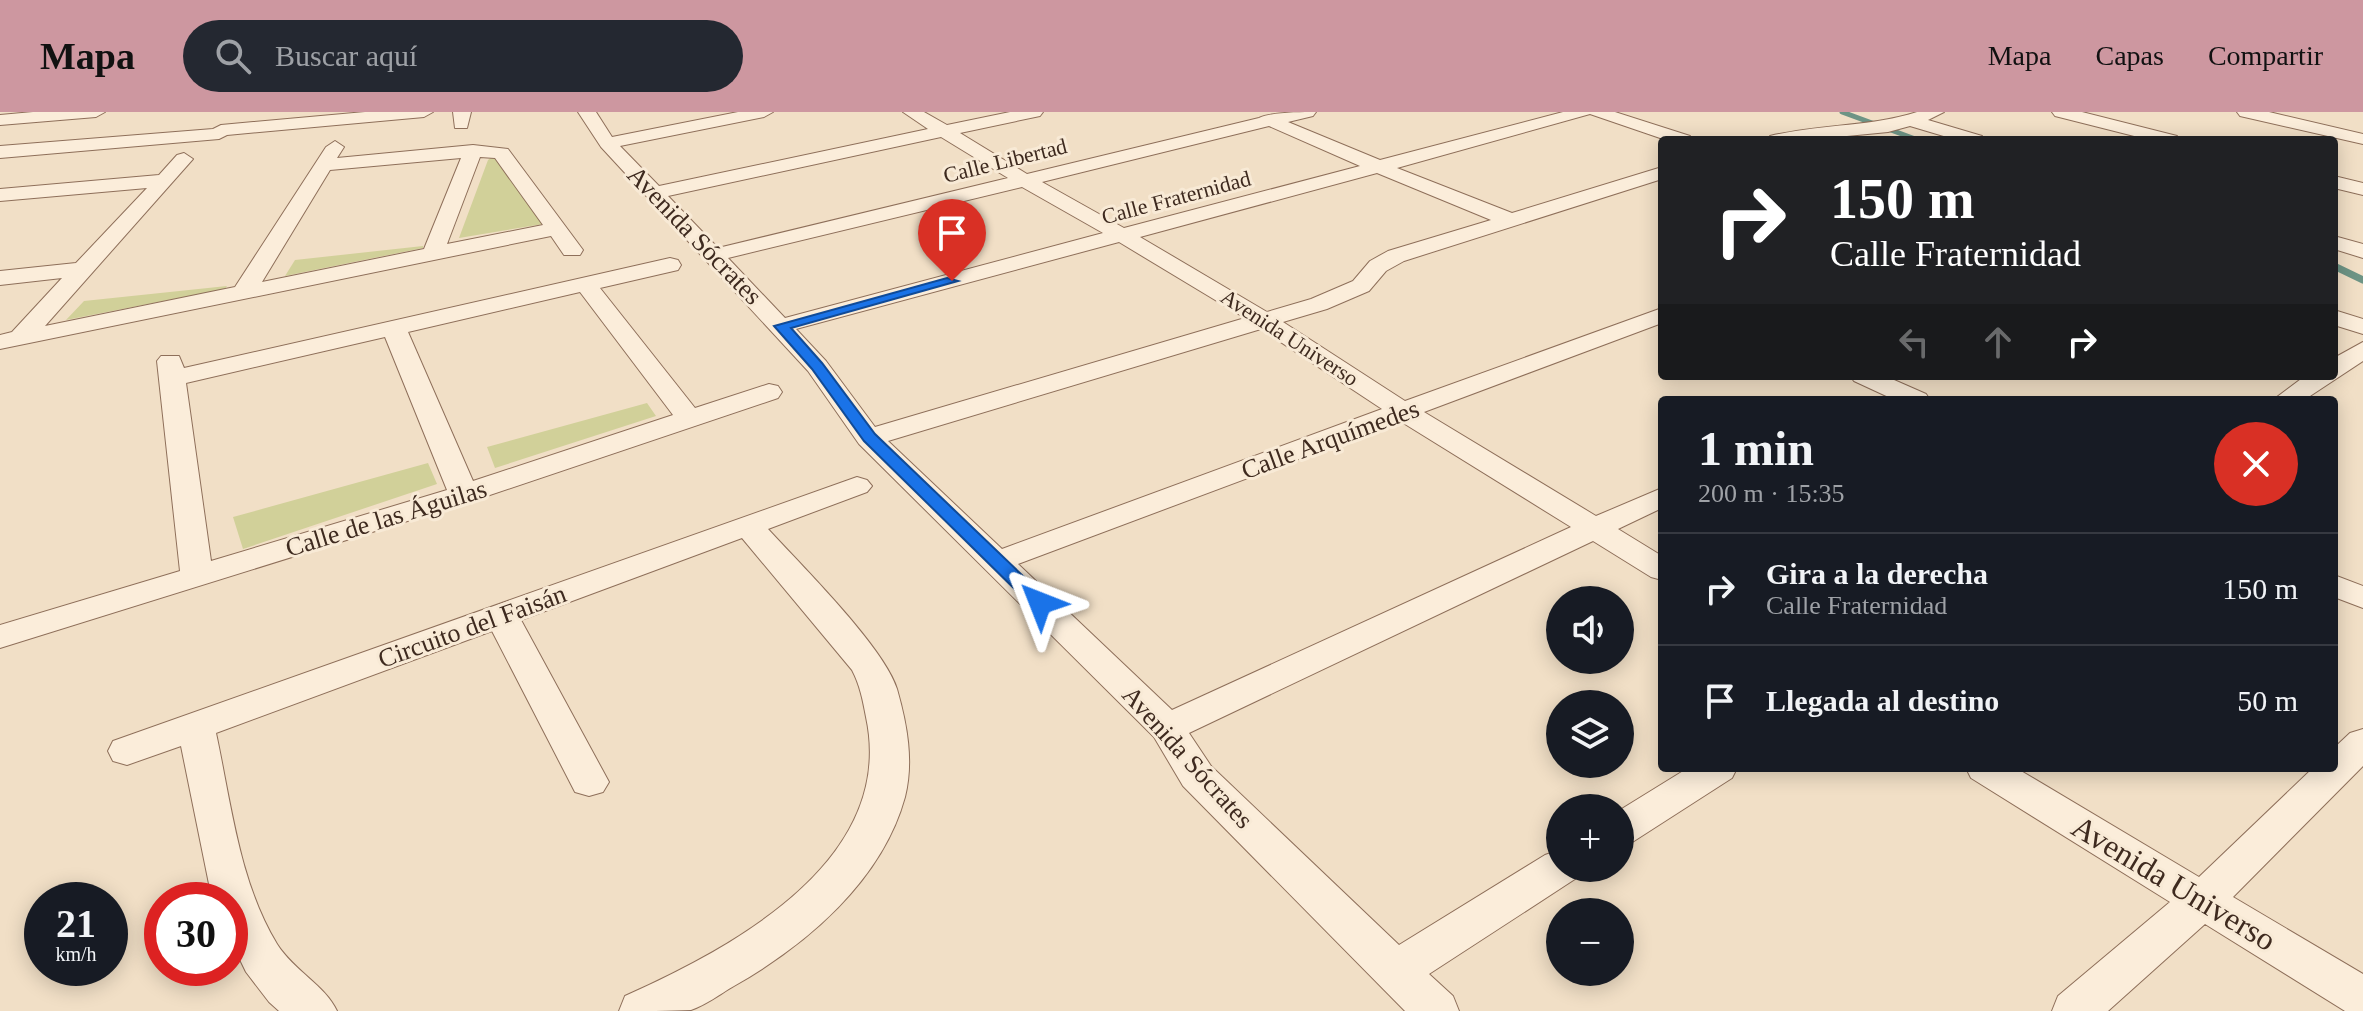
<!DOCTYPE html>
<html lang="es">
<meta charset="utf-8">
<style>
:root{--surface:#171b24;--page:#242831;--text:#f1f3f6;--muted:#9ea1a6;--line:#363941;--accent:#cd97a0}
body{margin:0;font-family:Georgia,serif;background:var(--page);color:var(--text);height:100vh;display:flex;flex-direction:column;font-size:30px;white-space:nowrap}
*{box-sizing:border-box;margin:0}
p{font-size:26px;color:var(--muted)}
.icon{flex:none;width:44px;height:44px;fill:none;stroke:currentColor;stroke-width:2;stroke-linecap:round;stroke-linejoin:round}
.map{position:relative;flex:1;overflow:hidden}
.sheet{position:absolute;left:1658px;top:284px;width:680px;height:376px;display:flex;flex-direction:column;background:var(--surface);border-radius:8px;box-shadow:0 4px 20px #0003}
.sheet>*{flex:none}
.guide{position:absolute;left:1658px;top:24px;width:680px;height:244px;border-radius:8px;box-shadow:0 4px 20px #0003;background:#202124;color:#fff;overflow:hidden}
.tools{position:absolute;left:1546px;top:474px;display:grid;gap:16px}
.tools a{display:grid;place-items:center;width:88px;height:88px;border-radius:50%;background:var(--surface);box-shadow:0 4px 20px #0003;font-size:40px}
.speed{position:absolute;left:24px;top:770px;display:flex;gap:16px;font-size:40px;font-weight:700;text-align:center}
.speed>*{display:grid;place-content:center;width:104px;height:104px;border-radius:50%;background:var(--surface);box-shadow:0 4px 20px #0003;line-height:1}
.speed small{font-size:20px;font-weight:400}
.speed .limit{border:12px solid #d22;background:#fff;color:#111}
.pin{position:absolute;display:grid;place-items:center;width:68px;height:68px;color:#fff;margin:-82px -34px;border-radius:50% 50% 50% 0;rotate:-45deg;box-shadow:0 0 8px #0007}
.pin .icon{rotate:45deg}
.me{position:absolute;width:88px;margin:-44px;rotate:315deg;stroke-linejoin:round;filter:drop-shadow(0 0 6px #0008)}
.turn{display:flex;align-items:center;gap:28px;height:168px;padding:0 40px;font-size:36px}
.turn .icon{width:104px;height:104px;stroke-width:2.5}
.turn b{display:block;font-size:56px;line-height:68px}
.lanes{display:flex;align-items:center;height:76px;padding:0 40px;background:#0003;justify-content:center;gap:40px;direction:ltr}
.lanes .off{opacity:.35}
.round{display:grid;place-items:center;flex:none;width:84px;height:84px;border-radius:42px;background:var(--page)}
.headline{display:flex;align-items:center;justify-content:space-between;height:136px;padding:0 40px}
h1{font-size:48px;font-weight:800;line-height:60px}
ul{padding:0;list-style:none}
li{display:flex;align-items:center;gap:24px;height:112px;padding:0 40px;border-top:2px solid var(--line)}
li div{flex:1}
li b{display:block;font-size:30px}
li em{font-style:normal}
header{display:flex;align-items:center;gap:48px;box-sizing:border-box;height:112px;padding:0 40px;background:var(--accent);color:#111}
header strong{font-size:38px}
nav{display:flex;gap:44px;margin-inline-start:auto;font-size:28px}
.search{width:560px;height:72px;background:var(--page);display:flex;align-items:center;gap:20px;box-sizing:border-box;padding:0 28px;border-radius:44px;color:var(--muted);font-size:30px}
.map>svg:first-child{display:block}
.green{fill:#d1d099}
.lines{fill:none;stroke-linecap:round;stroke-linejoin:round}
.stream-far1{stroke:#6d9485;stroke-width:5}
.stream{stroke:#6d9485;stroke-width:7}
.minor-casing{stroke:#8e6f5a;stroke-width:2}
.minor{fill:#fbedda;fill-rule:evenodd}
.route{fill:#1a73e8;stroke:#114b97;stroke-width:2}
.labels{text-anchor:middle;stroke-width:6;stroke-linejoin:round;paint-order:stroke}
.far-street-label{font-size:22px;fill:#3e2a1f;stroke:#f8ead6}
.street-label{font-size:26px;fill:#3e2a1f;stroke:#f8ead6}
.near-street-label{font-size:32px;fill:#3e2a1f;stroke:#f8ead6}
</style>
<header>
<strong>Mapa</strong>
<div class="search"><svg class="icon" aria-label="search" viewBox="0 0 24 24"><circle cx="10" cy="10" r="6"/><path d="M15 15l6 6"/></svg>Buscar aquí</div>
<nav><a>Mapa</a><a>Capas</a><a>Compartir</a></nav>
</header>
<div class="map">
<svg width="2363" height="899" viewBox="0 0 2363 899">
<rect width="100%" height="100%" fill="#f1dfc6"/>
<path class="green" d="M492,45L497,46L543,112L459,126L488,48Z
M423,134V136L285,164L295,148Z
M227,174L225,177L66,208L84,189Z
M647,291L656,304L495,356L487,335Z
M428,351L437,372L243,437L233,405Z"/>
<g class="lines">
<path class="stream-far1" d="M1842,0L1918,28"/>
<path class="stream" d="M2334,154L2363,168"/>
<g class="minor-casing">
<path id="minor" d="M33,0H105L96,5L0,13V3Z
M365,0H433L424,5L227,23L219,27L0,46V34L213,17L221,13Z
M453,0H471L467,16H455Z
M578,0H596L612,25L738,0H773L764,5L620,34L659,74L928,17L903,0H924L947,13L1010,0H1043L1040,4L960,21L1027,62L1259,6C1272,0 1299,0 1316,0L1313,4L1288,10L1380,48L1563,0H1615L1690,24L1693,28H1666L1590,2L1397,56L1512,101L1662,55V67L1404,149L1386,159L1369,179L1327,197L1283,210L1405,289L1662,196V211L1424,300L1596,404L1662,376V396L1618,417L1662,444V468L1651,465L1593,429L1189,621L1211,654L1399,833L1545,743L1560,738V756H1580L1575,767L1429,862L1453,884L1459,899H1405L1183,674L1154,625L859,332L808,259L601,35ZM1269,14L1360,54L1124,116L1042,70ZM941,25L1008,66L718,136L668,84ZM1377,61L1491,108L1388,139L1370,149L1353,169L1311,187L1267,200L1140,125ZM1022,75L1103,121L785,206L728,146ZM1119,130L1245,206L875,315L826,249L796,217ZM1261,217L1382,297L1002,437L888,329ZM1400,309L1571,415L1172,598L1018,452Z
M1917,0H1944L1928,8L1982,24L1985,28H1957L1910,14L1888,20L1806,28H1767L1770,24C1819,12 1871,15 1917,0Z
M2052,0H2082L2177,24L2180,28H2150L2055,4Z
M2237,0H2269L2363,22V32L2240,4Z
M335,29L344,35L337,46L473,33L508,37L583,138L580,143H564L551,124L0,237V223L12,220L62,166L0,173V159L76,151L147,76L0,89V77L159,63L177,43L184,41L193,47L45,214L235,175L326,35ZM480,45L495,46L543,113L447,132ZM461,46L424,137L262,170L330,58Z
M2334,64L2363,71V83L2334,76Z
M2334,124L2363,132V146L2334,137Z
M670,146L678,148L681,153L678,158L600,176L695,296L769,272L778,274L782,280L778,286L475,388L0,536V513L180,459L157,249L161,244H179L184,256ZM580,180L673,303L473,369L408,220ZM385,225L447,378L211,449L186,271Z
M2334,198L2363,207V222L2334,213Z
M2363,230V249L2304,288H2273L2305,264H2334V246Z
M1850,264H1885L1926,282L1930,288H1895L1854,269Z
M857,365L867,368L872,374L867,380L768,417C801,453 884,535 897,577C907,612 914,649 905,685C882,769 806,833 734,874C720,882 706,893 691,898C671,899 640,899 619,899L625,884C734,835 897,748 866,605C863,589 860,573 852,558L742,426L521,508L609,670L603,680L589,684L575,680L492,519L216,621C231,690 239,770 277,832C294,859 325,873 337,899H279L269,890L246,860L230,827V788H214L209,772L181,634L127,653L113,649L108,639L113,629Z
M2334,463L2363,474V496L2334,485Z
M2363,617V654L2233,785L2363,862V899H2345L2205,812L2108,899H2052L2058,884L2170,790L1971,666L1966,656H2016L2199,765L2313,656H2334V636L2350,621Z
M1688,656H1737L1732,666L1634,729L1620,734V698Z"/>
</g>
<use href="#minor" class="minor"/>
</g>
<path class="route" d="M947,166L958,169L791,216L822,251L875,322L1047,487L1049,491L1047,495H1033L864,329L812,257L774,214Z"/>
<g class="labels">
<g class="far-street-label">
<text transform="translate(1005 48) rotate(-14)" y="8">Calle Libertad</text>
<text transform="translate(1176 85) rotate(-15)" y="8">Calle Fraternidad</text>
<text transform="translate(1290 225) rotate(33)" y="8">Avenida Universo</text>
</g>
<g class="street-label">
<text transform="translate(695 123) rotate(46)" y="9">Avenida Sócrates</text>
<text transform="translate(1330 327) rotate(-20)" y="9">Calle Arquímedes</text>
<text transform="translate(386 406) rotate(-17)" y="9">Calle de las Águilas</text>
<text transform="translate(472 514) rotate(-20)" y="9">Circuito del Faisán</text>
<text transform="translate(1188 645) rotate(48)" y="9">Avenida Sócrates</text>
</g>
<g class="near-street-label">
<text transform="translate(2174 771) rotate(31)" y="11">Avenida Universo</text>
</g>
</g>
</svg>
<div class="tools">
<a><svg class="icon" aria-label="sound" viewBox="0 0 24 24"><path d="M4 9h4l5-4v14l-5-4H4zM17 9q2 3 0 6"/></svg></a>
<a><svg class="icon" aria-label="layers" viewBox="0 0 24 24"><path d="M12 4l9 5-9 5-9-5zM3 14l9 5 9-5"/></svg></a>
<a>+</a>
<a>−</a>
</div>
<div class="speed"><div>21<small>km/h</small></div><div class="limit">30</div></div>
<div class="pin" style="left:952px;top:169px;background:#d93025"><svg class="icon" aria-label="arrive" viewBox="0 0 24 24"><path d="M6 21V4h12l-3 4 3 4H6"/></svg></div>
<svg class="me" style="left:1040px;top:491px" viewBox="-20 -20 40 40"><path d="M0-17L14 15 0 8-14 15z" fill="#1a73e8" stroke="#fff" stroke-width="4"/></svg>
<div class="guide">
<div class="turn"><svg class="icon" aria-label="right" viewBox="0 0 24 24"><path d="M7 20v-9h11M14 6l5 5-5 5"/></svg><div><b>150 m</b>Calle Fraternidad</div></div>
<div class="lanes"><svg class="icon off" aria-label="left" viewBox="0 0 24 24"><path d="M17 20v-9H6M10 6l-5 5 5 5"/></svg><svg class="icon off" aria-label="ahead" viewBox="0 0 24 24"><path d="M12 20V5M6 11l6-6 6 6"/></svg><svg class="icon" aria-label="right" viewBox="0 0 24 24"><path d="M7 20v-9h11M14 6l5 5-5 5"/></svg></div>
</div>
<section class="sheet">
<div class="headline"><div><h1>1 min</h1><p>200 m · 15:35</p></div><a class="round" style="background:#d93025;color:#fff"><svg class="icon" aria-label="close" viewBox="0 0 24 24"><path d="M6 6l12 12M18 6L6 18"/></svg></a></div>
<ul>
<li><svg class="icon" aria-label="right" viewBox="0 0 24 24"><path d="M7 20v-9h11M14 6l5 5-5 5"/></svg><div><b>Gira a la derecha</b><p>Calle Fraternidad</p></div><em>150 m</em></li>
<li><svg class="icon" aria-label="arrive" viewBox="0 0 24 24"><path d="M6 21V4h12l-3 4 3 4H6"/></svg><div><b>Llegada al destino</b></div><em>50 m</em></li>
</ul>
</section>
</div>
